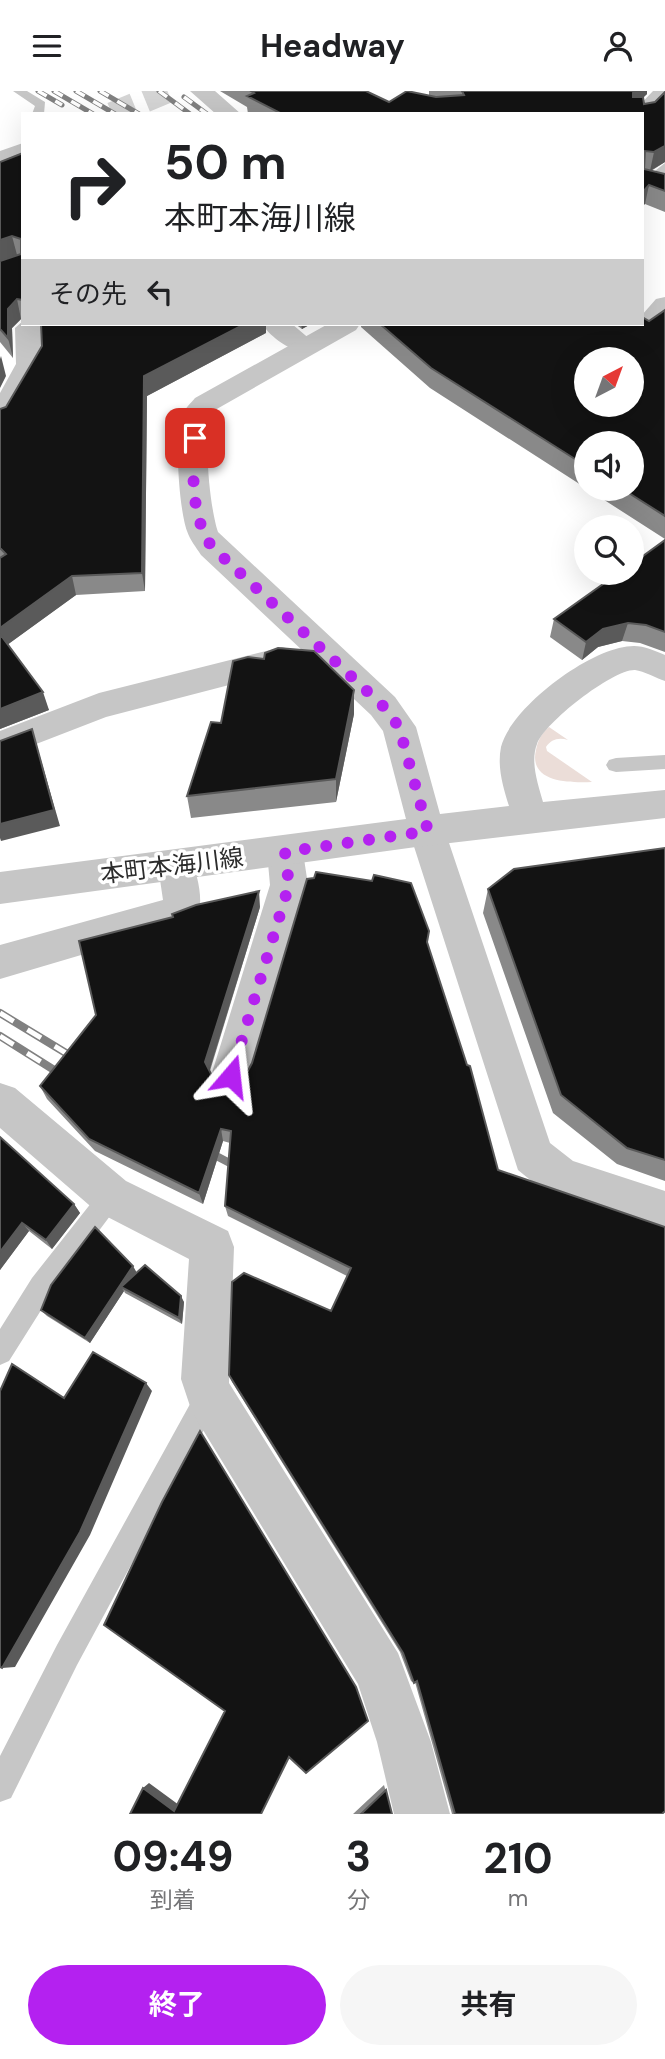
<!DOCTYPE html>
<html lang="ja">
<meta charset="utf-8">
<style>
:root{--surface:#fff;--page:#f6f6f6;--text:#202124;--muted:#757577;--accent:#b421f0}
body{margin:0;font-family:"DM Sans","Noto Sans JP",sans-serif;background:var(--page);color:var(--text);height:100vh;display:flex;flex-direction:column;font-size:26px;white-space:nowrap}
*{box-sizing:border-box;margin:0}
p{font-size:23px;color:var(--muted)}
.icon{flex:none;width:38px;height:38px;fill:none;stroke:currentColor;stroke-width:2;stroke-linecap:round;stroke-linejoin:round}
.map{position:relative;height:1723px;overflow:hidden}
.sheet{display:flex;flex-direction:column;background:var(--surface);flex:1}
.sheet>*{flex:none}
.banner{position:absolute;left:21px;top:21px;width:623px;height:214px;border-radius:0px;box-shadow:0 7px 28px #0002;background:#fff;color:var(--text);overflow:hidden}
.needle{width:46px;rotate:41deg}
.tools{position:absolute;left:574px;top:256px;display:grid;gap:14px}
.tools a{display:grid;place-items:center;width:70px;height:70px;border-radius:50%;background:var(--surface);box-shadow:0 7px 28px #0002;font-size:35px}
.pin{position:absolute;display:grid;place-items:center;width:60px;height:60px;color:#fff;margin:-30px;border-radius:14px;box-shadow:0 4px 10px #0006}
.me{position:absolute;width:77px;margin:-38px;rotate:17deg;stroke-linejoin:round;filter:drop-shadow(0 0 5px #0008)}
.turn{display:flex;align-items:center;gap:24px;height:147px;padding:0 28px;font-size:32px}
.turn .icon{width:91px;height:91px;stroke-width:2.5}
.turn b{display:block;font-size:49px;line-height:60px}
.then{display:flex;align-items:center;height:66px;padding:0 28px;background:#0003;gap:14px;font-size:26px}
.eta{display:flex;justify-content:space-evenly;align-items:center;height:119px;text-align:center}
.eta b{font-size:42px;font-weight:700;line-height:49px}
.action{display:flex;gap:14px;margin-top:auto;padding:14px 28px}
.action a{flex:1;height:80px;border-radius:42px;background:var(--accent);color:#fff;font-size:28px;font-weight:700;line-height:80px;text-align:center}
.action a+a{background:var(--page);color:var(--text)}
header{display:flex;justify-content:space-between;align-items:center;height:91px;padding:0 28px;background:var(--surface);font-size:32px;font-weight:700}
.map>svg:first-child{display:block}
.green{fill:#ebddd8}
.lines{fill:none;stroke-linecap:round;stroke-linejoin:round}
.minor-tunnel{stroke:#d5d5d5;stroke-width:24;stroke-dasharray:24 12;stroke-linecap:butt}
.service{fill:#c6c6c6;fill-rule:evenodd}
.minor{fill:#c6c6c6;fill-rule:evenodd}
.tertiary{fill:#c6c6c6;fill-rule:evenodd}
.rail-far1-casing{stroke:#818181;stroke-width:5}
.rail-casing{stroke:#818181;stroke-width:8}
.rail-far1{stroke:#fff;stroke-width:3.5;stroke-dasharray:10;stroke-linecap:butt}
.rail{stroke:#fff;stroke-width:5;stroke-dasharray:16;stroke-linecap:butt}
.wall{fill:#898989;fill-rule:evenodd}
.shaded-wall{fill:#5a5a5a}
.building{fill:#131313;stroke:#5a5a5a;stroke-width:2;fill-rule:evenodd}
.route{stroke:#b421f0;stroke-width:12;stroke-dasharray:0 21.6}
.labels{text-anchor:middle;stroke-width:7;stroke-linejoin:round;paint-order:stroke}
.street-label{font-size:24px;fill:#2c2c2c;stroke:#fff}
</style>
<header><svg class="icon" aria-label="menu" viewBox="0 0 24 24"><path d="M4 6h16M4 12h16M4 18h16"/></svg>Headway<svg class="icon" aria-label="person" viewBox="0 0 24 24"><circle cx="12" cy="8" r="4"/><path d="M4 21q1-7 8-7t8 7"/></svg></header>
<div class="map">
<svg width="665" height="1723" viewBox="0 0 665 1723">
<rect width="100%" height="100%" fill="#fff"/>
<path class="green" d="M549,636L568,649C559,646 551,648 546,656L547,660L592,691C571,692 528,692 536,659C538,649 541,643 549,636Z"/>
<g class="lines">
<path class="minor-tunnel" d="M112,23L168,0"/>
<path class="service" d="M13,0H27L45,11L44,23H32L35,15Z
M665,72V83L656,93H646V87Z
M665,664V678L616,681L609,679L606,674L609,669L616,667Z
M111,1094L119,1097L123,1105L119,1113L50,1205L9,1270L0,1274V1238L32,1187L103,1097Z
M209,1291L218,1295L222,1304L218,1313L77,1574L11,1707L0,1711V1665L57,1554L200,1295Z"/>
<path class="minor" d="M190,0H215L241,23H216Z
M23,52V67L0,75V60Z
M23,230V233H50L42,241L44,273L10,333L0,336V302L16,273L15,237Z
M262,233H292L318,255L314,261C296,265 272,248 262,233Z
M282,556L294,559L298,568L294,577L106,626L0,667V640L99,602Z
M427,725L440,730L445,740L550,1052L573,1070L665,1100V1142L545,1101L518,1079L409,740L414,730Z
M285,746L298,750L303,761L308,794L251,985L245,998L231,1004L217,998L211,985L270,794L267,761L272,750Z
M176,760L189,764C198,783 205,812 196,830L0,888V854L163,809L158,775L163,764Z
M0,992L15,997L126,1090L228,1140L234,1156L229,1292L398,1562L431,1651L450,1723H394L377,1651L358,1593L192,1321L181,1288L189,1168L96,1120L0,1037Z"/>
<path class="tertiary" d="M653,0H665V13L650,28L642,30V23H631Z
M665,206V230C658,239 652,239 641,237L638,233H642V224L656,208Z
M328,233H360L356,239L215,319C201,339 210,418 218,441L395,606L416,636L440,723L509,715C503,696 497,676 501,656C511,616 592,555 634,555C644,555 656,560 665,564V590C656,587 644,580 635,579C613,578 544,632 537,653C530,671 538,693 543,711L665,699V727L416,756L0,813V781L406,728L383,640L371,624L201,464C196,456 190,449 187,440C179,418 174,346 182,325C184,318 191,312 195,307Z"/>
<g class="rail-far1-casing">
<path id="rail-far1" d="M38,0L62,14
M54,0L93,23
M76,0L115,23
M100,0L139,23
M159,0L190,23
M184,6L207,23"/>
</g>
<g class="rail-casing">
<path id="rail" d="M0,922L84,973
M0,945L70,989
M201,1057L247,1081"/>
</g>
<use href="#rail-far1" class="rail-far1"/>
<use href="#rail" class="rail"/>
</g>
<path class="wall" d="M220,0H366L389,11L429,4V0H647V3L643,6L644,13L655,11L665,1V71L651,80L665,83V121L645,113L642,23H248L247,16Z
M23,62V228H21L12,237L13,267L0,251V71Z
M665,219V448L430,297L361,236V233H642L649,230ZM586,352L632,397H586Z
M295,233H311L302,238Z
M266,242L147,305L145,500L76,504L8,553L49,619L0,638V318Z
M665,449V561L640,552L622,550L598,556L582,569L550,546L554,528Z
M354,623L336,711L191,727L187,705L221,632Z
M665,757V1090L617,1073L553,1022L483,822L488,798Z
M260,816L210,980L213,987L230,993L244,987L427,853L662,1723H452L415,1591L414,1592L411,1590L400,1561L232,1291L229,1284L331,1220L347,1185L228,1125L225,1115L230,1052L223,1050L203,1113L95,1060L47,1008L40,995Z
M0,1046L74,1113L80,1122L52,1158L29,1140L0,1179Z
M137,1181L184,1211L182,1233L125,1202L124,1200L90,1252L47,1225L41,1219Z
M384,1694L392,1723H353Z"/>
<path class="shaded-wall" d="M635,0H647V3L629,21L633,2Z
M665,55V71L650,80L654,61Z
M649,94L645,113L642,116V102Z
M12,145L17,164L0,171V149Z
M17,208L21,228L12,237L13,267L8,247V218Z
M245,233H266V242L147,305L145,500L142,482L144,285Z
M301,233H311L302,238Z
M1,265L6,285L0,297V268Z
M72,485L76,504L3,557L0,547V537Z
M628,532L622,550L598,556L582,569L586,551L603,538Z
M354,599V623L336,711V688Z
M43,601L49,619L0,638V618Z
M32,638L60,735L1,750L0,747V733Z
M259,800L260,816L208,984L205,971Z
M221,1038L223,1050L203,1113L199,1102Z
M74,1113L80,1122L52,1158L46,1149Z
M22,1132L29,1140L0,1179V1161Z
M133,1175L137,1182L121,1196L124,1200L90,1252L85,1247Z
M181,1205L184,1211L182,1233L179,1227Z
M146,1292L152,1300L90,1444L15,1576L2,1577Z
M149,1692L179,1714L174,1720L143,1697Z"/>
<path class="building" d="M251,0H366L389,11L407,0L436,6L464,4L462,0H635L633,2V6H643L644,13L655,11L665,1V55L654,61L645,60L644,78L665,83V100L649,94L642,102V23H282L247,5L254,2Z
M23,62V209L17,208L8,218V247L0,238V170L21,163V148L12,145L0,149V71Z
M665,219V425L621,397H632V352H586V375L431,277L380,233H642V226L649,230ZM586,268H632V313H586Z
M41,233H245L144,285L142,482L72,485L0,537V467L6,463L0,457V318L6,316L42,255Z
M665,449V541L646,534L628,532L603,538L586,551L554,528L620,481H632V473Z
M0,543L43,601L0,618Z
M278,557L314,560L354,599L336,688L187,705L211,631L221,632L233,570L248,566L264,568L265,562Z
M32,638L54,719L0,733V650Z
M665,757V1069L627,1057L561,1004L488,798L514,778Z
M316,781L372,790L374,784L411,792L429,840L427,851L467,974L470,975L498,1079L665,1136V1720L662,1723H455L417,1590L414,1592L403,1562L229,1284L232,1191L244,1182L331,1220L351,1177L225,1115L231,1040L221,1038L199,1102L89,1048L40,995L96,924L79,850L173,826L172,823L196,814L259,800L205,971L213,987L230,993L244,987L252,972L307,788L314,787Z
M0,1046L74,1113L46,1149L22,1132L0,1161Z
M95,1136L133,1175L85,1247L41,1219L51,1194Z
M145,1174L181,1205L179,1227L121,1196Z
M93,1261L146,1292L80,1441L2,1577L0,1576V1300L12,1273L64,1307Z
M200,1340L356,1596L368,1630L306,1682L289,1666L261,1723H130L143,1697L174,1720L225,1620L104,1534L162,1411Z
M386,1699L392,1723H361Z"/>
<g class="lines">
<path class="route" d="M195,347C192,383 191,426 212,456L383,615L399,636L428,740L285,761L289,794L231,985"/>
</g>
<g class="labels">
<g class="street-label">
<text transform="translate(172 775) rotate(-7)" y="8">本町本海川線</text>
</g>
</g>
</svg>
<div class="tools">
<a><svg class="needle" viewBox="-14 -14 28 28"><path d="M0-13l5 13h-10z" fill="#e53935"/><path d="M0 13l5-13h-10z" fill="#757577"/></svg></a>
<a><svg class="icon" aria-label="sound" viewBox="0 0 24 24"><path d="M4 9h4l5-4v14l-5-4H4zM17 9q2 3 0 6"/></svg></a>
<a><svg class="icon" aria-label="search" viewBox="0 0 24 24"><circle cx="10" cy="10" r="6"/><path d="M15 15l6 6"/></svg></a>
</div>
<div class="pin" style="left:195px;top:347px;background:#d93025"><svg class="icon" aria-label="arrive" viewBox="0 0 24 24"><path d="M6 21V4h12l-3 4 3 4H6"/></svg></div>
<svg class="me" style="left:231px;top:985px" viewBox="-20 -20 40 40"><path d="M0-17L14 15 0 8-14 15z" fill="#b421f0" stroke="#fff" stroke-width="4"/></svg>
<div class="banner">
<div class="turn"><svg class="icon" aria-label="right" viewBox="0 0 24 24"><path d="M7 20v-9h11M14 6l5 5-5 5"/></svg><div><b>50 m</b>本町本海川線</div></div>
<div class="then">その先<svg class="icon" aria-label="left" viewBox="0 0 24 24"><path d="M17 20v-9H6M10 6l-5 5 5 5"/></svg></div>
</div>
</div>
<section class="sheet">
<div class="eta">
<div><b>09:49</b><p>到着</p></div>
<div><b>3</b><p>分</p></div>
<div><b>210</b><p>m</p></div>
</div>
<div class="action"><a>終了</a><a>共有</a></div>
</section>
